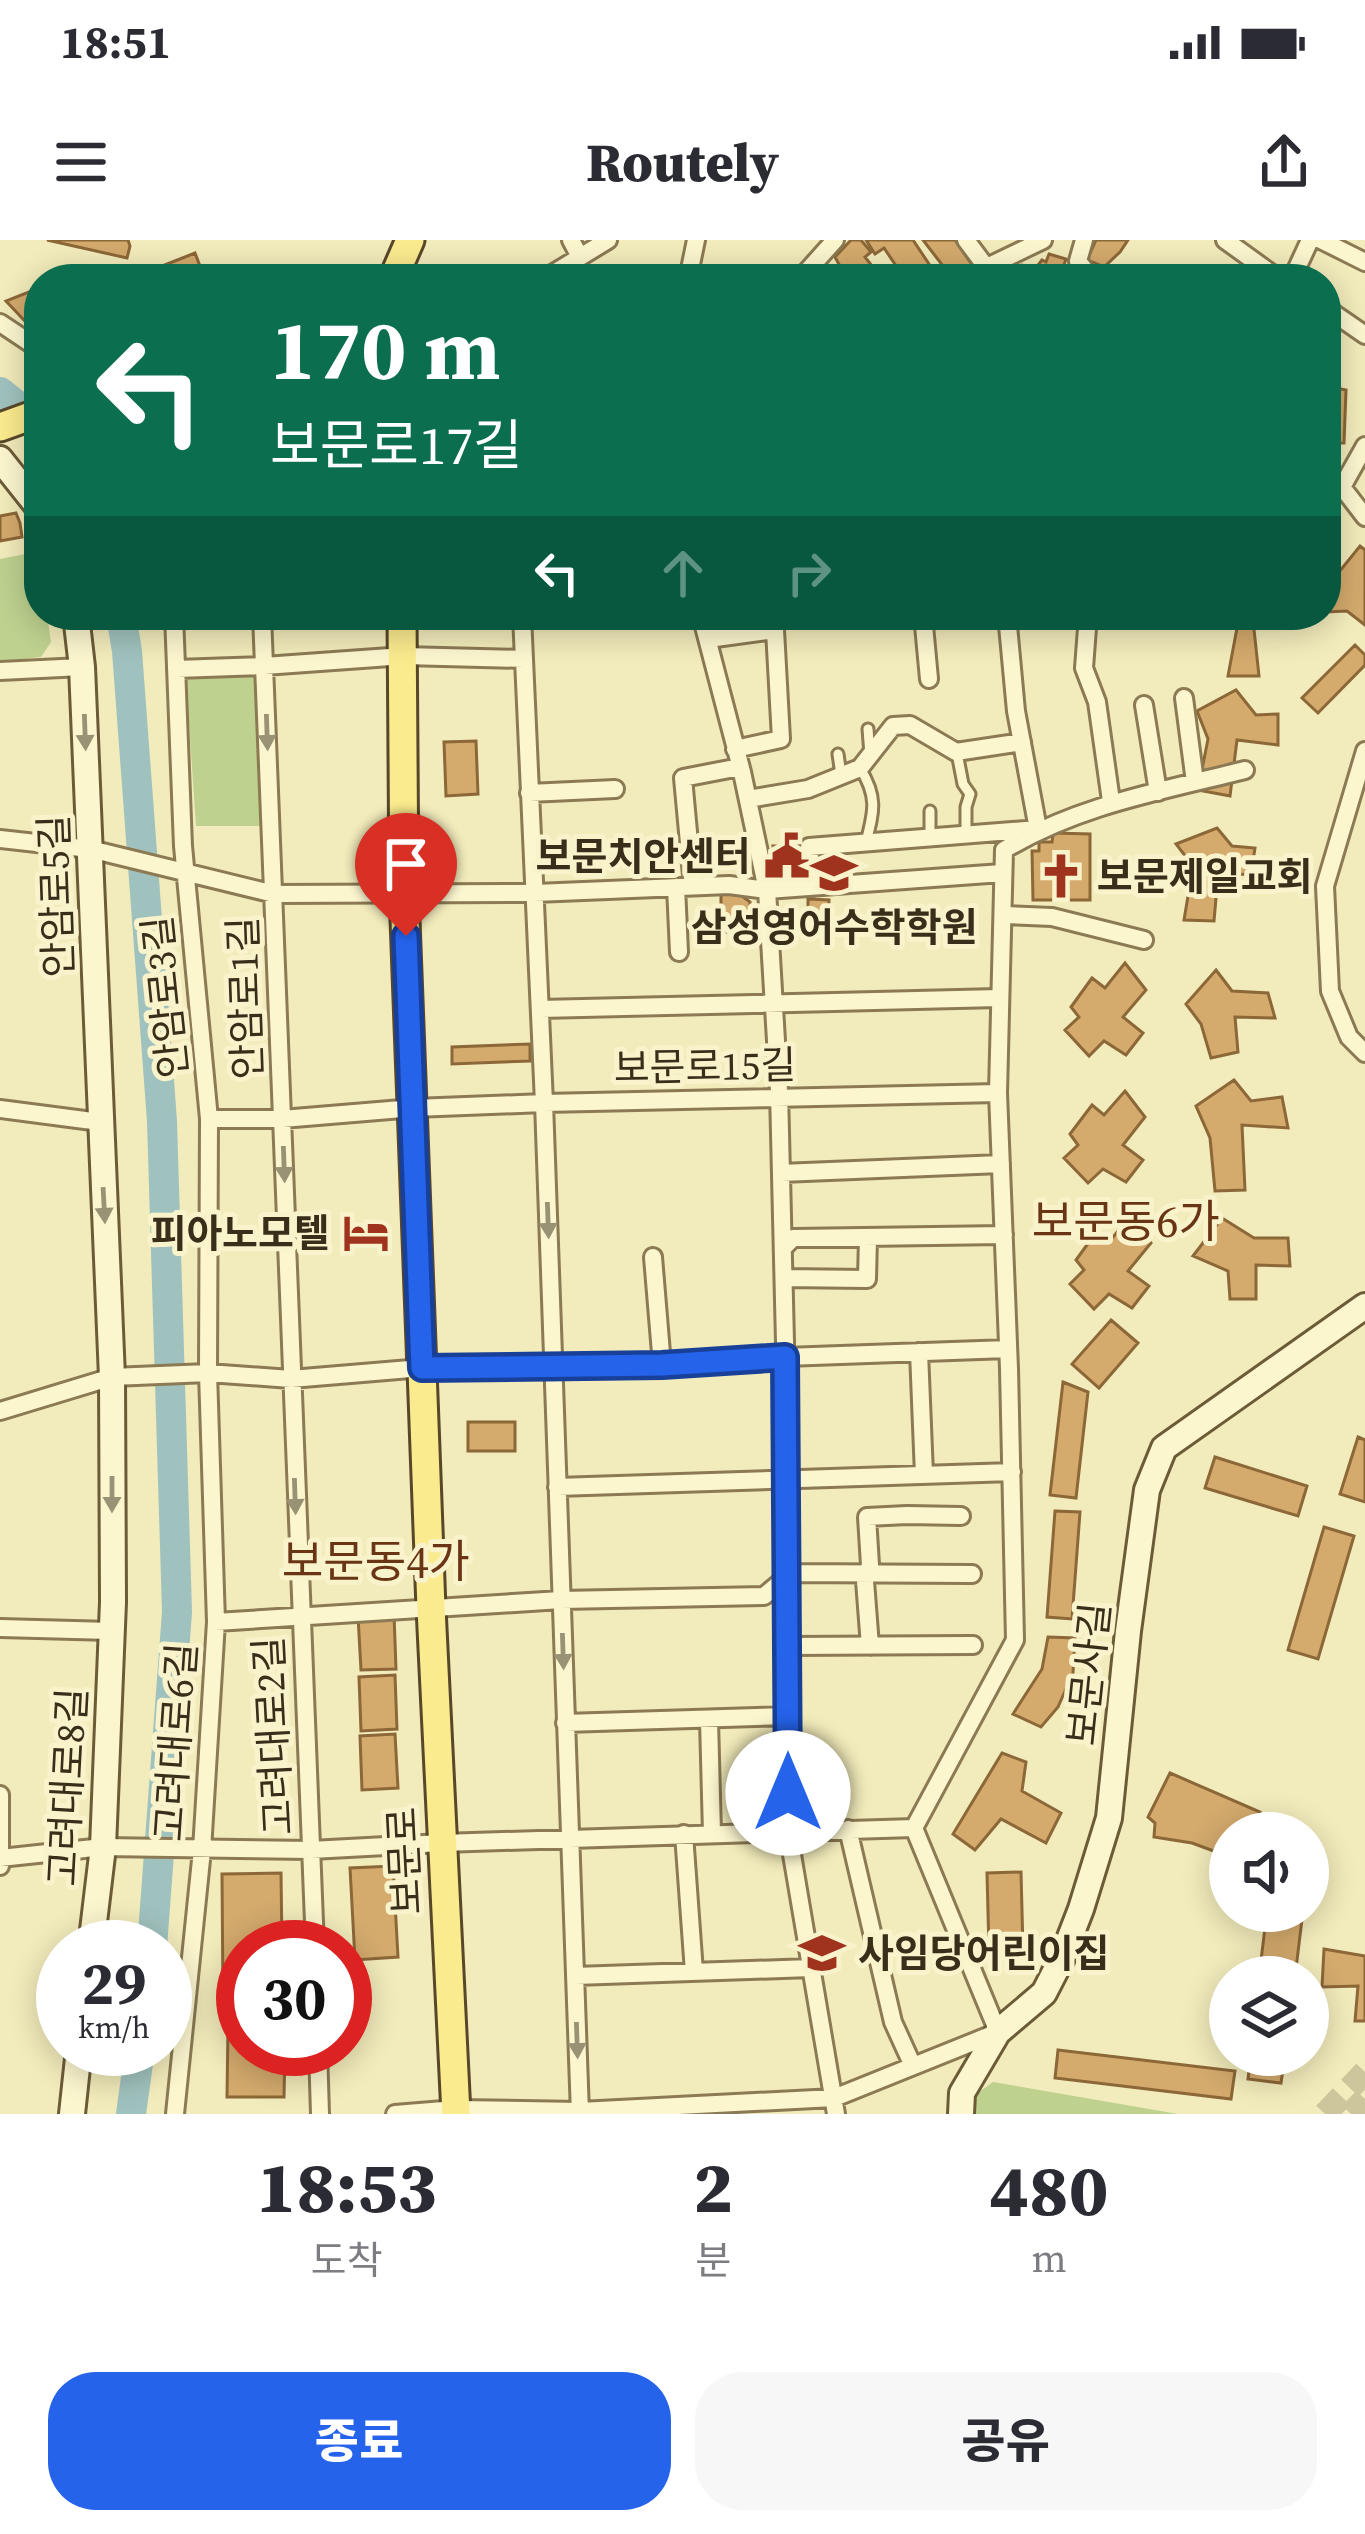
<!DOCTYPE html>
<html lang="ko">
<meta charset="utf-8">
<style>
:root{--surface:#fff;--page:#f7f7f7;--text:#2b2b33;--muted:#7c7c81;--accent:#2563eb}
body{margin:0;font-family:"Source Serif 4","Noto Sans KR",serif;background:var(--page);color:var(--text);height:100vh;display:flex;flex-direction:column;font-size:45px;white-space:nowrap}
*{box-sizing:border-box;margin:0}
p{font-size:39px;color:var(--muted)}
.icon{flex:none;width:66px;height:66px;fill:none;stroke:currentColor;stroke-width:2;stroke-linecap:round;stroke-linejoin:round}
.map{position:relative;height:1874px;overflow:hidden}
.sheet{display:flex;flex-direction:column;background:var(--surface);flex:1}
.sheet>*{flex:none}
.guide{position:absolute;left:24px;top:24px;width:1317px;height:366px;border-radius:48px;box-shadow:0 6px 30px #0003;background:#0b6e4f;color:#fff;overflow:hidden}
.buttons{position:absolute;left:1209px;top:1572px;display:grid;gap:24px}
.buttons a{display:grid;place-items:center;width:120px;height:120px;border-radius:50%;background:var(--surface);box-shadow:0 6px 30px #0003;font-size:60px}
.speed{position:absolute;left:36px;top:1680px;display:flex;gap:24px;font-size:60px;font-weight:700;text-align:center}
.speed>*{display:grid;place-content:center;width:156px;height:156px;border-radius:50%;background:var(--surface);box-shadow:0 6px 30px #0003;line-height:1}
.speed small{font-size:30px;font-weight:400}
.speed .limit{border:18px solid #d22;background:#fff;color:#111}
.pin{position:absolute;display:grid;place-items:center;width:102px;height:102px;color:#fff;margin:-123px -51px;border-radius:50% 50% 50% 0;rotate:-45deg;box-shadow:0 0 12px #0007}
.pin .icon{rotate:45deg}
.me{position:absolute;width:132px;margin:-66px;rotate:0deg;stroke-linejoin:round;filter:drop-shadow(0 0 9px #0008)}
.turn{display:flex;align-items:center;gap:42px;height:252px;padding:0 48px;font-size:54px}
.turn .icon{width:156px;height:156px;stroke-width:2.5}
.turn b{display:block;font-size:84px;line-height:102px}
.lanes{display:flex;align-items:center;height:114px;padding:0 48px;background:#0003;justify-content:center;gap:60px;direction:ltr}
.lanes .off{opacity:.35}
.eta{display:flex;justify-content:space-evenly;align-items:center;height:204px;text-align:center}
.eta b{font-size:72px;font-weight:800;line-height:84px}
.primary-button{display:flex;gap:24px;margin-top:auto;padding:24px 48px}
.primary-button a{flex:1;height:138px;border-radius:48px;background:var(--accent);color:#fff;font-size:48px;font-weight:800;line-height:138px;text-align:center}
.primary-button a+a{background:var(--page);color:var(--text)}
.status{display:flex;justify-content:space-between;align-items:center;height:84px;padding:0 60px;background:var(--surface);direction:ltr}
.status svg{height:33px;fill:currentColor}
header{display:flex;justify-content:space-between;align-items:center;height:156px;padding:0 48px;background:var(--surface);font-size:54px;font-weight:800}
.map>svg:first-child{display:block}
.green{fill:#bed18f}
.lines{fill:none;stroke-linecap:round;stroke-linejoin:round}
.river{stroke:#a0c2be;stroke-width:30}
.building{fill:#d4aa6d;stroke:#8c6737;stroke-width:3}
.secondary-tunnel{stroke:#cdc59b;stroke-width:24;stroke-dasharray:24 12;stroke-linecap:butt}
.lane-casing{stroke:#8b7a53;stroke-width:15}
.street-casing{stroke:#8b7a53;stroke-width:22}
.secondary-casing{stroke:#6c5b37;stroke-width:30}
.primary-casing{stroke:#584729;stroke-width:33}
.lane{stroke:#fcf6cf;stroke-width:9}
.street{stroke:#fcf6cf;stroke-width:16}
.secondary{stroke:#fcf6cf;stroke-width:24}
.primary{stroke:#faeb8e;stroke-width:27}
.oneway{fill:#9a9274}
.route-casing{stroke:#184099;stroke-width:30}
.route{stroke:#2563eb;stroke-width:21}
.labels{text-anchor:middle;stroke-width:10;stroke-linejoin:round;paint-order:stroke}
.poi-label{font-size:39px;font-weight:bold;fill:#382e1a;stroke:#f9f3cc;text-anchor:end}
.street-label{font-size:39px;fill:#382e1a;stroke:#f9f3cc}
.quarter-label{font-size:45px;fill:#693515;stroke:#f9f3cc}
</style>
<div class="status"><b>18:51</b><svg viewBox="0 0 49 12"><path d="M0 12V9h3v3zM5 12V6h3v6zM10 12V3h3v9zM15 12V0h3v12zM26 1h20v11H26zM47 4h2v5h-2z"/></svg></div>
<header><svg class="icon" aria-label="menu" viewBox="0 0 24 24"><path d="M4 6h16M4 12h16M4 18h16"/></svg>Routely<svg class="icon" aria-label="share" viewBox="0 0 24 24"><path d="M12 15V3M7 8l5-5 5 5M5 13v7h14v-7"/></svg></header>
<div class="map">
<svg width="1365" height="1874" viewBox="0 0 1365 1874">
<rect width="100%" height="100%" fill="#f2ebbb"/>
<path class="green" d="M25,314L33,318L37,325L39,375H47L51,402L41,417L0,422V319Z
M256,434L264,586H196L186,439Z
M993,1842L1178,1874H971L975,1855Z"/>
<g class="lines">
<path class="river" d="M0,152L39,183
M121,375L127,411L162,881L177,1372L152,1707
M131,1874L140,1809"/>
</g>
<path class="building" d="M47,0H128L130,6L127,18Z
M851,0H861L871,12L865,17L882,39H847L835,17Z
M866,0H913L933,30L919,39H905L884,8L875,14Z
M923,0H955L975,29L960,39H953Z
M1096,0H1128L1120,12L1104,27L1087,20Z
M195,13L205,39H129Z
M1049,14L1066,19L1059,39H1005L1010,29L1022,25L1035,29L1042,20L1046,22Z
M39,48V96L6,61Z
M1326,146L1346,150L1344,203H1333V207L1326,206Z
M16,273L20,283L22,297L0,301V276Z
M1360,306L1365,310V385L1347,371L1326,372V348Z
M1223,375H1294V378L1253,380L1259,436H1228L1237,388Z
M1355,405L1365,415V425L1318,473L1302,458Z
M1236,450L1256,475L1278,474V505L1237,500L1230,556L1198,550L1208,499L1197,471Z
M476,501L478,554L446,556L444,502Z
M1217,588L1232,606L1255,608L1251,634L1218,635L1214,681L1184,680L1193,626L1176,604Z
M1053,593L1090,594V660H1033L1032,611H1039V602H1052Z
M773,606H798L800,627H776Z
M721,653H738L750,662V692H721Z
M808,659L829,660L828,694L808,693Z
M1125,723L1146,750L1123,777L1143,793L1126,815L1104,801L1089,816L1065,790L1079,777L1071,767L1092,738L1105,748Z
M1216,730L1232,751L1268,753L1275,778L1235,777L1238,812L1211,818L1201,784L1186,764Z
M530,804V821L452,824V807Z
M1234,840L1251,861L1282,857L1288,888L1242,885L1245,950L1215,951L1210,898L1196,866Z
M1125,851L1145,877L1123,905L1143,920L1126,942L1103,929L1088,943L1064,918L1078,905L1070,894L1092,865L1104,875Z
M1130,976L1151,1003L1128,1031L1149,1046L1132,1068L1109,1054L1094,1069L1070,1044L1084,1030L1076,1020L1097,991L1110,1001Z
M1222,978L1254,998H1288L1290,1026L1256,1025V1059H1230L1228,1031L1193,1016Z
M1111,1080L1138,1103L1099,1148L1072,1124Z
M1063,1142L1088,1152L1076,1258L1050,1255Z
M468,1182H515V1211H468Z
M1358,1197L1365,1200V1262L1340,1254Z
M1215,1217L1307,1246L1298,1276L1205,1248Z
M1055,1271L1080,1272L1072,1379L1047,1377Z
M1324,1287L1354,1296L1318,1419L1288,1410Z
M394,1374L396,1429L361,1430L358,1376Z
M1048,1397L1075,1398L1073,1433L1058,1467L1041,1487L1013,1474L1042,1429Z
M395,1435L397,1489L361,1491L359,1437Z
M395,1494L398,1548L362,1550L360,1496Z
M1002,1513L1026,1522L1022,1551L1061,1573L1046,1603L1001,1579L975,1610L953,1594Z
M1170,1533L1260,1572L1251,1593H1230V1617L1192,1603L1154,1597L1155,1583L1148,1577Z
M393,1626L398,1717L355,1720L350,1628Z
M1021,1632L1023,1710H989L987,1633Z
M281,1633L282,1707H243V1758H223L222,1634Z
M1267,1671H1303L1295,1737H1259Z
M1324,1709L1365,1716V1781H1355L1358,1746L1322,1747Z
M228,1787H243V1809H285L284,1857H227Z
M1058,1810L1235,1831L1231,1859L1055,1838Z
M1251,1815H1285L1281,1843L1248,1839Z"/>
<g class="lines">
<path class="secondary-tunnel" d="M1325,1874L1365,1832
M1351,1874L1365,1859"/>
<g class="lane-casing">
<path id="lane" d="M868,489L870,515
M957,513L963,544L970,554L966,567V595
M838,514L841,535
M860,528C878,557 874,571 866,602
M930,571V598"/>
</g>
<g class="street-casing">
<path id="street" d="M571,0L580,17
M966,0L995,39
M1084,0L1078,21L1092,39
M1225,0L1279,39
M1321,0L1365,22
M544,39L608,0
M688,39L696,0
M800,39L835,0
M969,39L987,27L1043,0
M1292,39L1310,0
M1326,68L1365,95
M0,83L39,109
M1365,206L1342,247L1365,277
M174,375L183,606L209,879L208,1133L216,1382L202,1610L175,1874
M262,375L315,1707
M522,375L544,863L580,1874
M701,375L742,532L767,650L779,851L788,1228V1591L836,1874
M923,375L929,439
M1088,375L1084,428L1097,462L1111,561
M708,399L775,390L781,499L735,509
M176,429L264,426L404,416L524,419
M0,431L82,427
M1184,458L1195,542
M1144,465L1158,552
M1365,511L1325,646L1330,751L1349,797L1365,813
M529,553L615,549
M748,559L808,549L860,528L893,486L910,485L956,512L1022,502
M0,599L90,609L274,654L535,653L729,645L767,650L1002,633
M693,646L683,538L740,527
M676,647L679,712
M813,647L809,607L1038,589L1016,471L1007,375
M1003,675L1052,677L1144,700
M540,769L999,758
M0,869L100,882
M209,879H282L414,868L544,863L998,853
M781,933L1001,924
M783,1008L793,998L1004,995
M653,1017L662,1125
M784,1038L867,1039L868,997
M919,1112L924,1235
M0,1171L112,1137L208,1133L291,1139L422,1128L662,1125L785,1117L1008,1109
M557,1247L1012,1232
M788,1333L972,1334
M216,1382L561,1360L764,1356L788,1336
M0,1388L111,1391
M788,1406L973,1405
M870,1406L865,1341L870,1325L867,1277L907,1275L961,1276
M709,1480L712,1593
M565,1483L788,1476
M0,1555V1626
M914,1588L1015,1400L1009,1129L998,853L1004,610C1078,565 1162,551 1245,530
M848,1589L893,1782L913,1826
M684,1594L694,1732
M0,1618L103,1607L311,1610L442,1603L914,1588
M575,1736L811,1728
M318,1809L320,1874
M395,1874L456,1869L580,1871L834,1858L998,1792L914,1588"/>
</g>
<g class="secondary-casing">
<path id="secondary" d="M0,219L39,268
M76,375L82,427L112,1137L113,1362L103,1607L91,1707
M72,1874L79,1809
M961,1874L962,1853L998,1792L1044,1753L1062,1718L1081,1669L1109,1578L1128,1391L1147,1250L1164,1208L1365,1066"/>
</g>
<g class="primary-casing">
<path id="primary" d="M393,39L410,0
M0,187L39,173
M402,375L404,653L431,1368L456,1874"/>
</g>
<use href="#lane" class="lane"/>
<use href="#street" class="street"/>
<use href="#secondary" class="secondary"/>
<use href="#primary" class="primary"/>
</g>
<defs><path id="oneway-solid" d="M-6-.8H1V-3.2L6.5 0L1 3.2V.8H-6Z" transform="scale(3)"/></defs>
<g class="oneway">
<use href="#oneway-solid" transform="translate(85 492) rotate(88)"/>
<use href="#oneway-solid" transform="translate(267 492) rotate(88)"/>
<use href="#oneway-solid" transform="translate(284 924) rotate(88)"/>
<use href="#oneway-solid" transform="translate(104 965) rotate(87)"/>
<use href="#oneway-solid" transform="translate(548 980) rotate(88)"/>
<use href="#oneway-solid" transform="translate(112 1254) rotate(90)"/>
<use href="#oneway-solid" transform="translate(295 1256) rotate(88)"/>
<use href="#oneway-solid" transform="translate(563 1411) rotate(88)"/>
<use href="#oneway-solid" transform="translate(577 1800) rotate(88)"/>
</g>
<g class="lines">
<g class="route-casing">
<path id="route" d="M406,696L422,1128L662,1125L785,1117L788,1553"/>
</g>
<use href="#route" class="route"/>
</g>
<defs>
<g id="civic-bare" transform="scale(3.6)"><path d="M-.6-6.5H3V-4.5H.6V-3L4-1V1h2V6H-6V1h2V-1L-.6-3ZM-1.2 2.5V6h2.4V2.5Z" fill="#a0331d" stroke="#f9f3cc" stroke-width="2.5" paint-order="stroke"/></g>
<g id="school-bare" transform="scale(3.6)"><path d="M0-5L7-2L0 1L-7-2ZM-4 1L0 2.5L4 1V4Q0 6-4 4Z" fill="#a0331d" stroke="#f9f3cc" stroke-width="2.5" paint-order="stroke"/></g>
<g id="church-bare" transform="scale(3.6)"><path d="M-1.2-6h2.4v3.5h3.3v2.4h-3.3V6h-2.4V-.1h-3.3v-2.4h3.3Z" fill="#a0331d" stroke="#f9f3cc" stroke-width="2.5" paint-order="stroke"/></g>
<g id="hotel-bare" transform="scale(3.6)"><path d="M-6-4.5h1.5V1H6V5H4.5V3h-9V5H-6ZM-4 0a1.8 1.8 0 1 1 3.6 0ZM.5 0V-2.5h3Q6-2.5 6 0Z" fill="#a0331d" stroke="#f9f3cc" stroke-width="2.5" paint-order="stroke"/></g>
</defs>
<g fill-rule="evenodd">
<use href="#civic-bare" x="787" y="616"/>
<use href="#school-bare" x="834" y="633"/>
<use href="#church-bare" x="1061" y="636"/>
<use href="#hotel-bare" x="366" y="993"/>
<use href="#school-bare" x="822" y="1713"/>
</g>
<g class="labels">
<g class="poi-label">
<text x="751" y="630">보문치안센터</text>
<text x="1097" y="650" text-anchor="start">보문제일교회</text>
<text x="834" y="701" text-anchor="middle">삼성영어수학학원</text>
<text x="330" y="1007">피아노모텔</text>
<text x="858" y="1727" text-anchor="start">사임당어린이집</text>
</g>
<g class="street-label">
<text transform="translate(56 656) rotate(-92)" y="14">안암로5길</text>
<text transform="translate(165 757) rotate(-96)" y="14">안암로3길</text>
<text transform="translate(245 758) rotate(-92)" y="14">안암로1길</text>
<text transform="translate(705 826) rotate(-1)" y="14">보문로15길</text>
<text transform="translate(1088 1434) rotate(-84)" y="14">보문사길</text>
<text transform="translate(273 1496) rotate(-93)" y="14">고려대로2길</text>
<text transform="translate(175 1502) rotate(-86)" y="14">고려대로6길</text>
<text transform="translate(67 1547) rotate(-87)" y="14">고려대로8길</text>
<text transform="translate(404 1621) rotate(-93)" y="14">보문로</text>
</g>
<g class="quarter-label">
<text x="1126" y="997">보문동6가</text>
<text x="376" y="1337">보문동4가</text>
</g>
</g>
</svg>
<div class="buttons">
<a><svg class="icon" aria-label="sound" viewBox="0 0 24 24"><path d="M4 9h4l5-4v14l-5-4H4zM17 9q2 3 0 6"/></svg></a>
<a><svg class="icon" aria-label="layers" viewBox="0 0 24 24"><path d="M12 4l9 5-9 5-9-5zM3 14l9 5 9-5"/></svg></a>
</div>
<div class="speed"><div>29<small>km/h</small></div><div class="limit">30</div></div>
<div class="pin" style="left:406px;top:696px;background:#d93025"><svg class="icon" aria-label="arrive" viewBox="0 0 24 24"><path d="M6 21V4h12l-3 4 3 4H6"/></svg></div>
<svg class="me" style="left:788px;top:1553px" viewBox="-20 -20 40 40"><circle r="19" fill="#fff"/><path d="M0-13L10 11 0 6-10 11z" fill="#2563eb"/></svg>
<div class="guide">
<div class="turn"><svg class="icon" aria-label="left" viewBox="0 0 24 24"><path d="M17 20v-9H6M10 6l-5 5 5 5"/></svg><div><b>170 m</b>보문로17길</div></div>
<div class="lanes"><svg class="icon" aria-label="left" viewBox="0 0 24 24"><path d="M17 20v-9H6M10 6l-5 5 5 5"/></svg><svg class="icon off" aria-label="ahead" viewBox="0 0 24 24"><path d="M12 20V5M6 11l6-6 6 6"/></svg><svg class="icon off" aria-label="right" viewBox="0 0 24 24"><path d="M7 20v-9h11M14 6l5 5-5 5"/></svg></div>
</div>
</div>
<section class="sheet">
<div class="eta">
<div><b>18:53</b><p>도착</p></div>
<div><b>2</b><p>분</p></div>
<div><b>480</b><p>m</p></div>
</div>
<div class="primary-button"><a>종료</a><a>공유</a></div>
</section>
